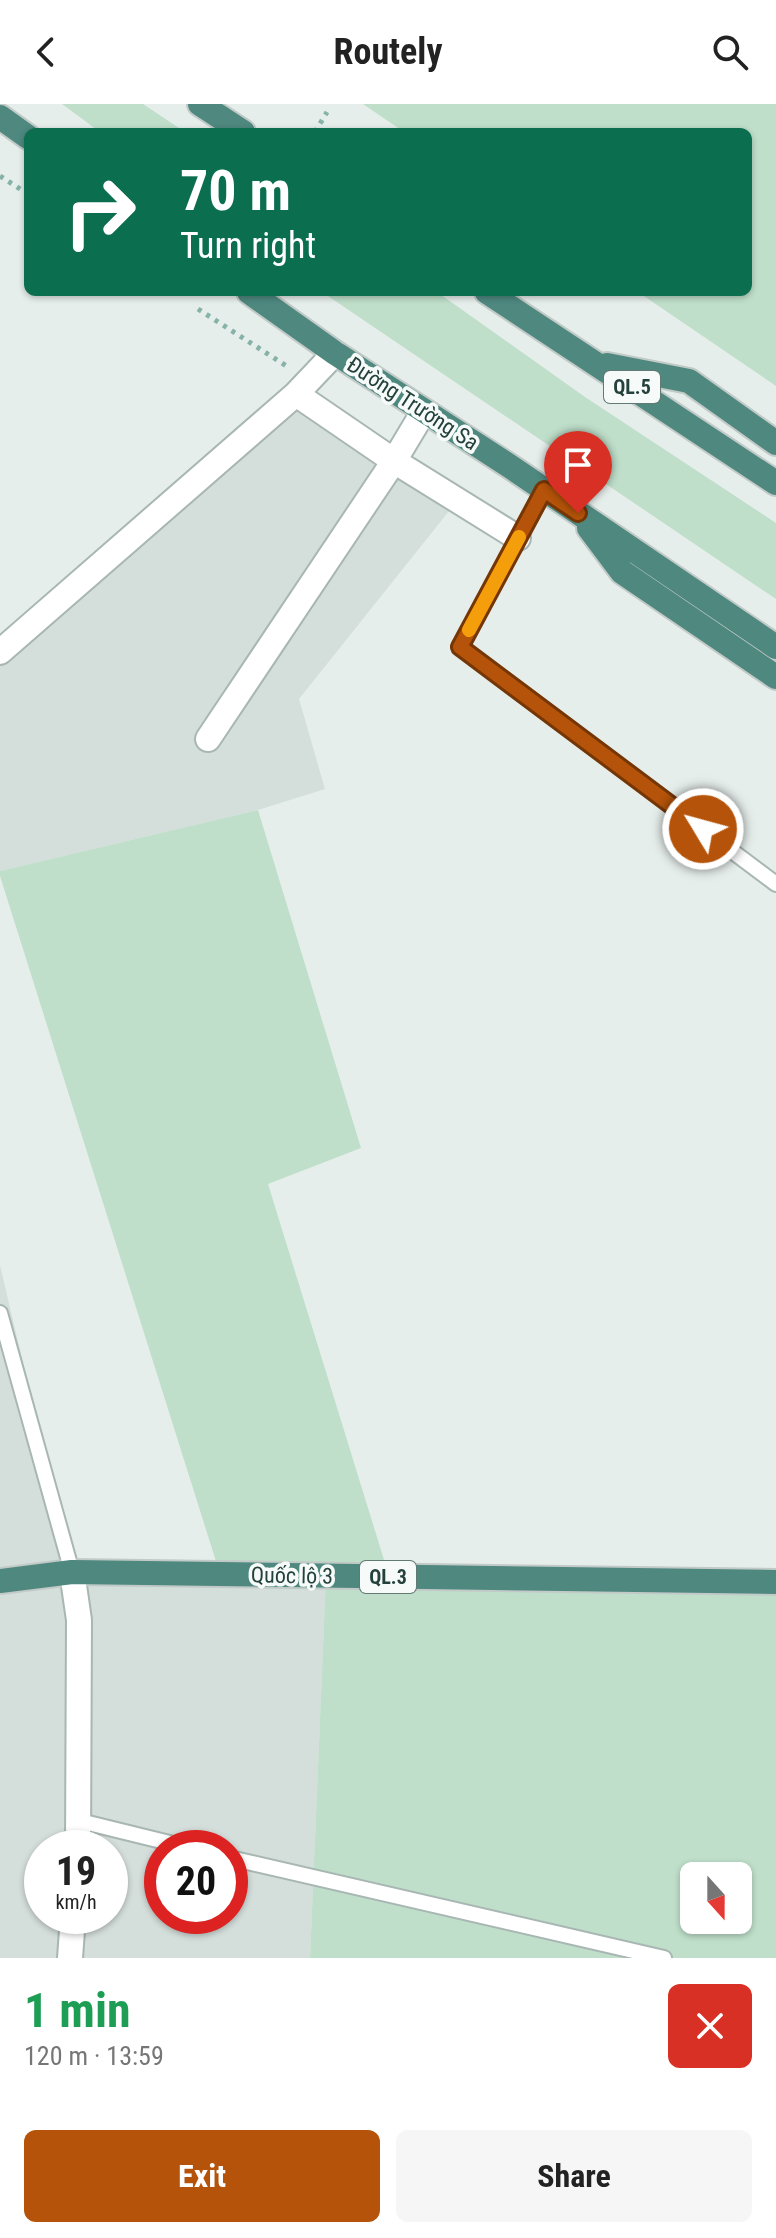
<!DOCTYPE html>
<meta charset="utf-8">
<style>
:root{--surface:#fff;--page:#f6f6f6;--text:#222;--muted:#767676;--accent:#b45309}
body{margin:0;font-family:"Roboto Condensed",sans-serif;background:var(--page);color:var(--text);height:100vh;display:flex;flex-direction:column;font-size:30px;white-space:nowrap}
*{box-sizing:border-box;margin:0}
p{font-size:26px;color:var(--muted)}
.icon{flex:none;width:44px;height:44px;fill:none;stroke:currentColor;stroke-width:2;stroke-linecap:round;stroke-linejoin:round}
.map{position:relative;height:1854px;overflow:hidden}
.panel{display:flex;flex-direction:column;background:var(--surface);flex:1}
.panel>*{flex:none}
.banner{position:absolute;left:24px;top:24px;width:728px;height:168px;border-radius:12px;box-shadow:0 2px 6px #0004;background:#0b6e4f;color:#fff;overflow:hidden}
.needle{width:52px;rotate:159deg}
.controls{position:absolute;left:680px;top:1758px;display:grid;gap:16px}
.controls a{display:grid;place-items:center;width:72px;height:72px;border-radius:12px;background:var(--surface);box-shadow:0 2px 6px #0004;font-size:40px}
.speed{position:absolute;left:24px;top:1726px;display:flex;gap:16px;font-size:40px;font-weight:700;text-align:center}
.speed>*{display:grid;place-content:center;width:104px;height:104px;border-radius:50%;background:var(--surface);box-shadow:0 2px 6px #0004;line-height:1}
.speed small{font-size:20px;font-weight:400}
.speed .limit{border:12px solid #d22;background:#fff;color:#111}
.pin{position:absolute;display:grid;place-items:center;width:68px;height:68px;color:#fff;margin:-82px -34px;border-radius:50% 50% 50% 0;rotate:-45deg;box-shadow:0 0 8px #0007}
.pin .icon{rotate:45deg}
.me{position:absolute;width:88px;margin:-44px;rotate:307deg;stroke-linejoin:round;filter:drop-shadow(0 0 6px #0008)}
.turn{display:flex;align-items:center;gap:28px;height:168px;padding:0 24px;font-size:36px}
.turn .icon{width:104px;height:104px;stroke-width:2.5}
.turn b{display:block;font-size:56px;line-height:68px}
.round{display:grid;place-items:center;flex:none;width:84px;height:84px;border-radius:12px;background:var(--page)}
.head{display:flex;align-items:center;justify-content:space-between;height:136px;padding:0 24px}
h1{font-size:48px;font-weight:700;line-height:60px;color:#1e9e55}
.cta{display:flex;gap:16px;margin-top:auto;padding:16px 24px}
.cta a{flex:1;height:92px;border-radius:12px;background:var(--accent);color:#fff;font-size:32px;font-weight:700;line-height:92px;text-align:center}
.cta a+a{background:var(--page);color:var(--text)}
header{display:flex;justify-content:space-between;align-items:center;height:104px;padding:0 24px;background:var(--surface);font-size:36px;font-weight:700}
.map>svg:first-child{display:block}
.built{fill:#d4deda;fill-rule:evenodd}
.green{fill:#bfdfca;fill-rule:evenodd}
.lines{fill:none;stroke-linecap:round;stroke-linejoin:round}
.service-casing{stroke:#a8b7b3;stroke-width:18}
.minor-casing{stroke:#a8b7b3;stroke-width:28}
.trunk-casing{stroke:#c2cac8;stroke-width:28}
.path{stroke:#86b2a8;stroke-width:5;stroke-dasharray:4 6;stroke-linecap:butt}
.service{stroke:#fff;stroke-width:14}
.minor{stroke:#fff;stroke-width:24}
.trunk{stroke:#4e887f;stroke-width:24}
.route-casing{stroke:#753606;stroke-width:20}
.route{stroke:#b45309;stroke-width:14}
.slow{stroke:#f59e0b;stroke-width:14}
.labels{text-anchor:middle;stroke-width:7;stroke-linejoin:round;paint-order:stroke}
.shield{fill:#f6fbf9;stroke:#637974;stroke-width:2}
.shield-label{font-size:20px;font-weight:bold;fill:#24413b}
.street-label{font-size:22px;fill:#24413b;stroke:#f6fbf9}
</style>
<header><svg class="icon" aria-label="back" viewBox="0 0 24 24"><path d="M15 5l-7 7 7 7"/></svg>Routely<svg class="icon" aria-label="search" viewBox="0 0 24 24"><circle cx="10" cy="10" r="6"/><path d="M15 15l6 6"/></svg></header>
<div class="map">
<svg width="776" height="1854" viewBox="0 0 776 1854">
<rect width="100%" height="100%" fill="#e6eeeb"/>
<path class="built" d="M296,290L457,397L299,595L325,685L258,706L0,767V548Z
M0,1161L72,1468L326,1472L310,1854H0ZM42,1744H110V1812H42ZM162,1744H230V1812H162Z"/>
<path class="green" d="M62,0H143L185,28H100Z
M363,0H776V282L638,188H748V28H404Z
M322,188H437L585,293L776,419V495Z
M258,706L361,1044L268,1080L389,1472L776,1478V1854H310L326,1472L220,1470L0,772V767ZM694,1772H738V1816H694Z"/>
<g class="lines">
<g class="service-casing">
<path id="service" d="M544,386L460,543L776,780
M0,1209L72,1468
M80,1717L190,1744
M230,1754L664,1854"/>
</g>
<g class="minor-casing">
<path id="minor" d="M296,290L335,249
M424,307L394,357L518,434
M0,548L296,290L394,357L208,635
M72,1468L79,1516L78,1744
M70,1854L73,1812"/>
</g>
<g class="trunk-casing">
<path id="trunk" d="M200,0L243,28
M0,13L28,33
M249,188L335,249L511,363L776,543
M487,188L776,379
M607,261L689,277L776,339
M589,424L622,468L776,573
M0,1477L72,1468L776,1478"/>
</g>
<path class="path" d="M315,28L327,8
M0,72L28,90
M198,205L288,263"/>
<use href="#service" class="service"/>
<use href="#minor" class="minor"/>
<use href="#trunk" class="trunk"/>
</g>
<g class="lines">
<g class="route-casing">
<path id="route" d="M578,409L544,386L460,543L703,725"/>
</g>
<use href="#route" class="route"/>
<path class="slow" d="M469,526L519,433"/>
</g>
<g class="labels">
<g class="shield">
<rect x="604" y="267" width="56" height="32" rx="6"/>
<rect x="360" y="1457" width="56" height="32" rx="6"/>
</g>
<g class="shield-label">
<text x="632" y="290">QL.5</text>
<text x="388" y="1480">QL.3</text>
</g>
<g class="street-label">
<text transform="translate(413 299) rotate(33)" y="8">Đường Trường Sa</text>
<text transform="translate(292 1471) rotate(1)" y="8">Quốc lộ 3</text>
</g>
</g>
</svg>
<div class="controls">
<a><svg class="needle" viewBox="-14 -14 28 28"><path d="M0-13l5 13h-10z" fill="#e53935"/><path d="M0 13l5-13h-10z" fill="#767676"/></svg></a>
</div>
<div class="speed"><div>19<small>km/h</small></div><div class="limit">20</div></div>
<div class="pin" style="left:578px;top:409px;background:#d93025"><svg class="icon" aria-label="arrive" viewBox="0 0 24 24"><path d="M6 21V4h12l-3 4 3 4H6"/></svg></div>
<svg class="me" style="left:703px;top:725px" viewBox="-20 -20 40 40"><circle r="17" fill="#b45309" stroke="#fff" stroke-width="3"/><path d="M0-11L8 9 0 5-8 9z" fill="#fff"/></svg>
<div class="banner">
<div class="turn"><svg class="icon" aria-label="right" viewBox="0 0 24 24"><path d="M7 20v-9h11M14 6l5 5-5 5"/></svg><div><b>70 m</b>Turn right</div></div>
</div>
</div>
<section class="panel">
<div class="head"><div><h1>1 min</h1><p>120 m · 13:59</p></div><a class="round" style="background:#d93025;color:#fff"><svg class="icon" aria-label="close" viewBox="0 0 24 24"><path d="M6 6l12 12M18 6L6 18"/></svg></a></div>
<div class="cta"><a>Exit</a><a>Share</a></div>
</section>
